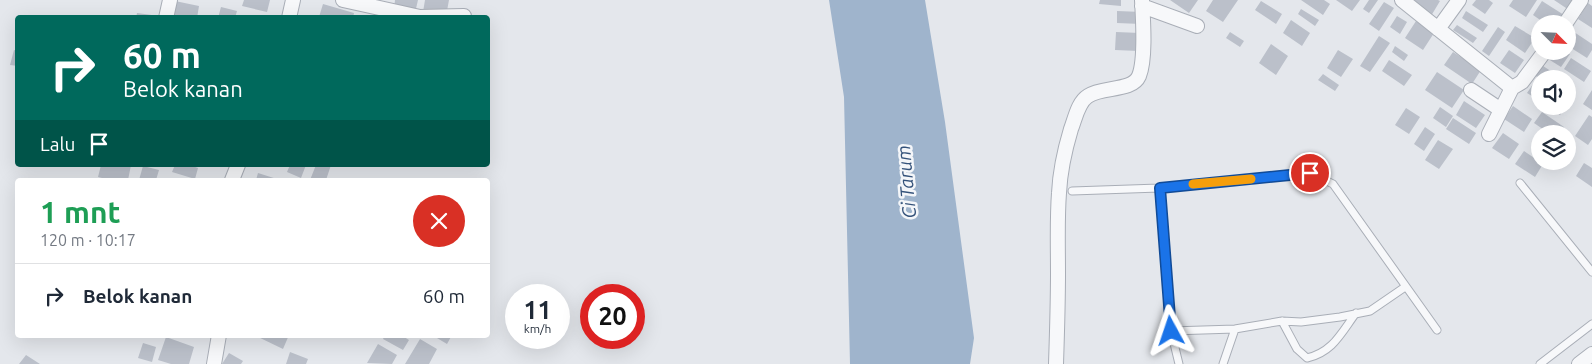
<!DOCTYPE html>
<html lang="id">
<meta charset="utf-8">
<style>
:root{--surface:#fff;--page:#f6f6f7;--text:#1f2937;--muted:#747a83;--line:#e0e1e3}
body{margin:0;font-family:Ubuntu,sans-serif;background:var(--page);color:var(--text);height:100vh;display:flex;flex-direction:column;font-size:19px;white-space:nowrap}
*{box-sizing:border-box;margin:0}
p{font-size:16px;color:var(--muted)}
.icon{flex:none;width:28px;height:28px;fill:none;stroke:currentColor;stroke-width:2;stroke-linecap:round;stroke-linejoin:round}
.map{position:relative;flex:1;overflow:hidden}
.details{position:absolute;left:15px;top:178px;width:475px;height:160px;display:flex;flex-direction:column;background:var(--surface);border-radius:5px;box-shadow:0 5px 20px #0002}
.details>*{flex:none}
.banner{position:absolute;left:15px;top:15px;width:475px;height:152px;border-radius:5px;box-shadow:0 5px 20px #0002;background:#00695c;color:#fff;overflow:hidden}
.needle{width:32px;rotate:114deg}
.buttons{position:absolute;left:1531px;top:15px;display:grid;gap:10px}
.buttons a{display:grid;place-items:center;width:45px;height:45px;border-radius:50%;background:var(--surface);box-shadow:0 5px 20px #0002;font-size:25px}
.speed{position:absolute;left:505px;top:284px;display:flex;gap:10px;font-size:25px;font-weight:700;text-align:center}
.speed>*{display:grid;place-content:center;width:65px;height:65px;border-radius:50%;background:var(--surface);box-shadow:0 5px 20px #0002;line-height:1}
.speed small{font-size:12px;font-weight:400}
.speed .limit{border:8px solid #d22;background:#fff;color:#111}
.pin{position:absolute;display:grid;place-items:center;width:42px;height:42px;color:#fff;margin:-21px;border:2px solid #fff;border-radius:50%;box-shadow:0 1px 5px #0007}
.me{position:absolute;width:55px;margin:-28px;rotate:355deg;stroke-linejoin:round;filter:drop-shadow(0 0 4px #0008)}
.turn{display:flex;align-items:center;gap:18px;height:105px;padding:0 25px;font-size:22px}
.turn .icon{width:65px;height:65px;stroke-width:2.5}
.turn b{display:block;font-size:35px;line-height:42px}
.then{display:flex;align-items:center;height:48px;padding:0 25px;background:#0003;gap:10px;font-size:19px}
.round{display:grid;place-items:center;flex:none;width:52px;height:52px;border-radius:26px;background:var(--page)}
.summary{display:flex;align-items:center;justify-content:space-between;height:85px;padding:0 25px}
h1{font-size:30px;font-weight:700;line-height:38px;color:#1e9e55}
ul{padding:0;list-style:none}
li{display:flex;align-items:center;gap:15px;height:65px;padding:0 25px;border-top:1px solid var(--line)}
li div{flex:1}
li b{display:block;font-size:19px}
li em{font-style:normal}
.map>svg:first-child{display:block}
.water{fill:#9fb4cc}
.building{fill:#bbc0ca}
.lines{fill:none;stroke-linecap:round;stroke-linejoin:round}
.service-casing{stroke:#a9aeb7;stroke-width:9}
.minor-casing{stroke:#a9aeb7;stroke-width:16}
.service{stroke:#f7f8fa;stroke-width:7}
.minor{stroke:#f7f8fa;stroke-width:14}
.route-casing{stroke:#114b97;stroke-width:12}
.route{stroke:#1a73e8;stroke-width:9}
.slow{stroke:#f59e0b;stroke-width:9}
.labels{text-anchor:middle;stroke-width:5;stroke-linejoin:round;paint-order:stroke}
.water-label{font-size:19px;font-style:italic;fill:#34527a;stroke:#f4f6f9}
</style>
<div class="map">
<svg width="1592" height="364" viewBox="0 0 1592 364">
<rect width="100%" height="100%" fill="#e4e7ec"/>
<path class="water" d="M829,0H925L945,122L974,338L970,364H850L844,97Z"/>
<path class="building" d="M244,0H270L267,12L242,6Z
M395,0H418L415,13L394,9Z
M425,0H449L446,16L423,12Z
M1100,0H1121V6L1099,4Z
M1170,0H1198L1189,13Z
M1213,0H1238L1223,22L1206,11Z
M1301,0H1324L1330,4L1323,15Z
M1336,0H1360L1352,11Z
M1369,0H1378L1369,13L1363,9Z
M1407,0H1438L1440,1L1431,16Z
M1476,0H1489L1493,3L1485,14L1472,5Z
M1513,0H1537L1526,17L1509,6Z
M1554,0H1574L1569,10Z
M175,1L199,6L197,18L172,17Z
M1261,1L1282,14L1276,24L1255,10Z
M1542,1L1564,15L1558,24H1546L1533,15Z
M1384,2L1394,8L1379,31L1369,24Z
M1588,3L1592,6V28L1578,19Z
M323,4L354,13L353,18L319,17Z
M221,7L237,11L235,18H218Z
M1301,9L1319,20L1315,26L1298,14Z
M1117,11L1142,12L1141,24L1117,23Z
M1466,11L1488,25L1483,32L1462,18Z
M137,13L159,16V18H136Z
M1397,16L1407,22L1400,34L1390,27Z
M1291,20L1310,33L1302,46L1283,33Z
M1416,21L1434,33L1423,50L1405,38Z
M1457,25L1477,38L1473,43L1453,30Z
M1515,26L1535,38L1525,53L1506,40Z
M1498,27L1505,32L1489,56L1482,51Z
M1568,28L1592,44V50L1587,58L1568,46Z
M1116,32L1140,33L1139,51L1115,50Z
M1230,32L1244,41L1240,47L1226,38Z
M1379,36L1390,43L1370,72L1360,66Z
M1271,44L1288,56L1276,75L1259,63Z
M1395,46L1408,55L1404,61L1392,52Z
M14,50L18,51V66L10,65Z
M1338,50L1353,59L1341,77L1327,68Z
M1509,50L1524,60L1515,73L1500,63Z
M1549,51H1566L1570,54L1561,67L1545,57Z
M1453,52L1481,70L1472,84L1444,65Z
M1571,58L1591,71L1584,82L1564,69Z
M1389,60L1412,75L1404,86L1382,71Z
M1540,64L1563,79H1540L1533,74Z
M1437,72L1464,90L1452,108L1425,90Z
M1323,74L1339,85L1335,91L1318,80Z
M1533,84L1540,88V101L1527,93Z
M1592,90V110L1583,104Z
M1464,101L1485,115L1476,128L1456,115Z
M1513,106L1532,119L1524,132L1504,119Z
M1548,106H1566L1560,115Z
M1440,107L1453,116L1446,127L1433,118Z
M1406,108L1420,117L1409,134L1395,125Z
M1542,112L1564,127L1559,134H1550L1534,123Z
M1589,115L1592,117V139L1588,145L1575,136Z
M1453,118L1476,133L1469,144L1446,129Z
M1425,127L1435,134L1424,151L1414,144Z
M1503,133L1519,144L1509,159L1492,148Z
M1438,140L1453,149L1439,169L1425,160Z
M1524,151L1543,164L1535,177L1515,164Z
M1584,163L1592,168V187L1576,176Z
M101,165H131L128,180H110L98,177Z
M175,165H190L198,168L195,179L172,172Z
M290,165H306L301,178L287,172Z
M316,165H331L326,180H310Z
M143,166L159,170L156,180H139Z
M258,173L280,180H256Z
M254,335H289L283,349Z
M385,335H401L409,340L403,350L383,339Z
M432,335H452L447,344Z
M166,337L194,347L189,364H171L158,360Z
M420,339L437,349L429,364H405Z
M143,343L156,347L152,362L138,358Z
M378,344L397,355L392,364L367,363Z
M290,352L308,359L306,364H286Z
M229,353L243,361L241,364H222Z
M26,355L40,364H19Z"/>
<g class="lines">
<g class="service-casing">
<path id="service" d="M1520,183L1592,272
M1159,188L1171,331L1179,364
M1072,191L1159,188L1310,173L1333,184L1437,330
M1282,321L1297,349L1307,358C1333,352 1341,333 1356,313
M1171,331L1235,329L1282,321L1301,322L1340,317L1370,311L1405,287
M1223,364L1235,329
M1540,364L1592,324"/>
</g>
<g class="minor-casing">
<path id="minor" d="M343,0L420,17L464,16
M1402,0L1512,88
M1142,6L1197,26
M166,18L170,0
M289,18L293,0
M1565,24L1581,0
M1438,29L1459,0
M1471,90L1501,110
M1489,134L1512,88L1522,82L1545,51
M232,180L238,165
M214,364L219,335
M1056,364C1057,334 1058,303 1058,273C1058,246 1057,219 1059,193C1060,172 1065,149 1071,129C1075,119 1078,102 1088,96C1102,86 1132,92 1139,76C1146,59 1143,19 1142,0
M1579,364L1592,354"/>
</g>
<use href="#service" class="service"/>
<use href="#minor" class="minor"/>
</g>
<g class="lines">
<g class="route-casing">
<path id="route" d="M1171,331L1160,188L1310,173"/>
</g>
<use href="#route" class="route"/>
<path class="slow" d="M1193,184L1251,179"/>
</g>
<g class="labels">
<g class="water-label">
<text transform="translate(906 182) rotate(-95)" y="7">Ci Tarum</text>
</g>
</g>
</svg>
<div class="buttons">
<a><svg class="needle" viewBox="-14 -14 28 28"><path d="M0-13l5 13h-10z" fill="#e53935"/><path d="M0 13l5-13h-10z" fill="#747a83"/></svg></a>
<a><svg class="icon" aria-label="sound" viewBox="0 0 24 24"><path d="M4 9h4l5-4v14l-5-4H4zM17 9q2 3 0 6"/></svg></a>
<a><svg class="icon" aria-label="layers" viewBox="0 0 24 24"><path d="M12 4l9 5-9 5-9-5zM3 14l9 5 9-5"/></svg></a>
</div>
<div class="speed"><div>11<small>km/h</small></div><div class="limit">20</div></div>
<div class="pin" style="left:1310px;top:173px;background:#d93025"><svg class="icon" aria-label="arrive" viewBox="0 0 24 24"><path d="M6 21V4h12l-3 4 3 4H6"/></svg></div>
<svg class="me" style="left:1171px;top:331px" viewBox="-20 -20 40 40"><path d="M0-17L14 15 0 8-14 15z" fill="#1a73e8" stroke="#fff" stroke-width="4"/></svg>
<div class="banner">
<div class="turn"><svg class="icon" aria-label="right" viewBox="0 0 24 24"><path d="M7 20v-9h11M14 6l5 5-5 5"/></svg><div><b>60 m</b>Belok kanan</div></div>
<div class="then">Lalu<svg class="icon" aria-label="arrive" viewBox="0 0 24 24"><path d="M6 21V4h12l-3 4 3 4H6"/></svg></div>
</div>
<section class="details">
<div class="summary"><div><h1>1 mnt</h1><p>120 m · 10:17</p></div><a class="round" style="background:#d93025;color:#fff"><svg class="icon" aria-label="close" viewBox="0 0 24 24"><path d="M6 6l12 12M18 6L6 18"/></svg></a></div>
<ul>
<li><svg class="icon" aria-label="right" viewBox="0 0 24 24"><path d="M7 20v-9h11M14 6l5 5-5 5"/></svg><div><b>Belok kanan</b></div><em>60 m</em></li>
</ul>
</section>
</div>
